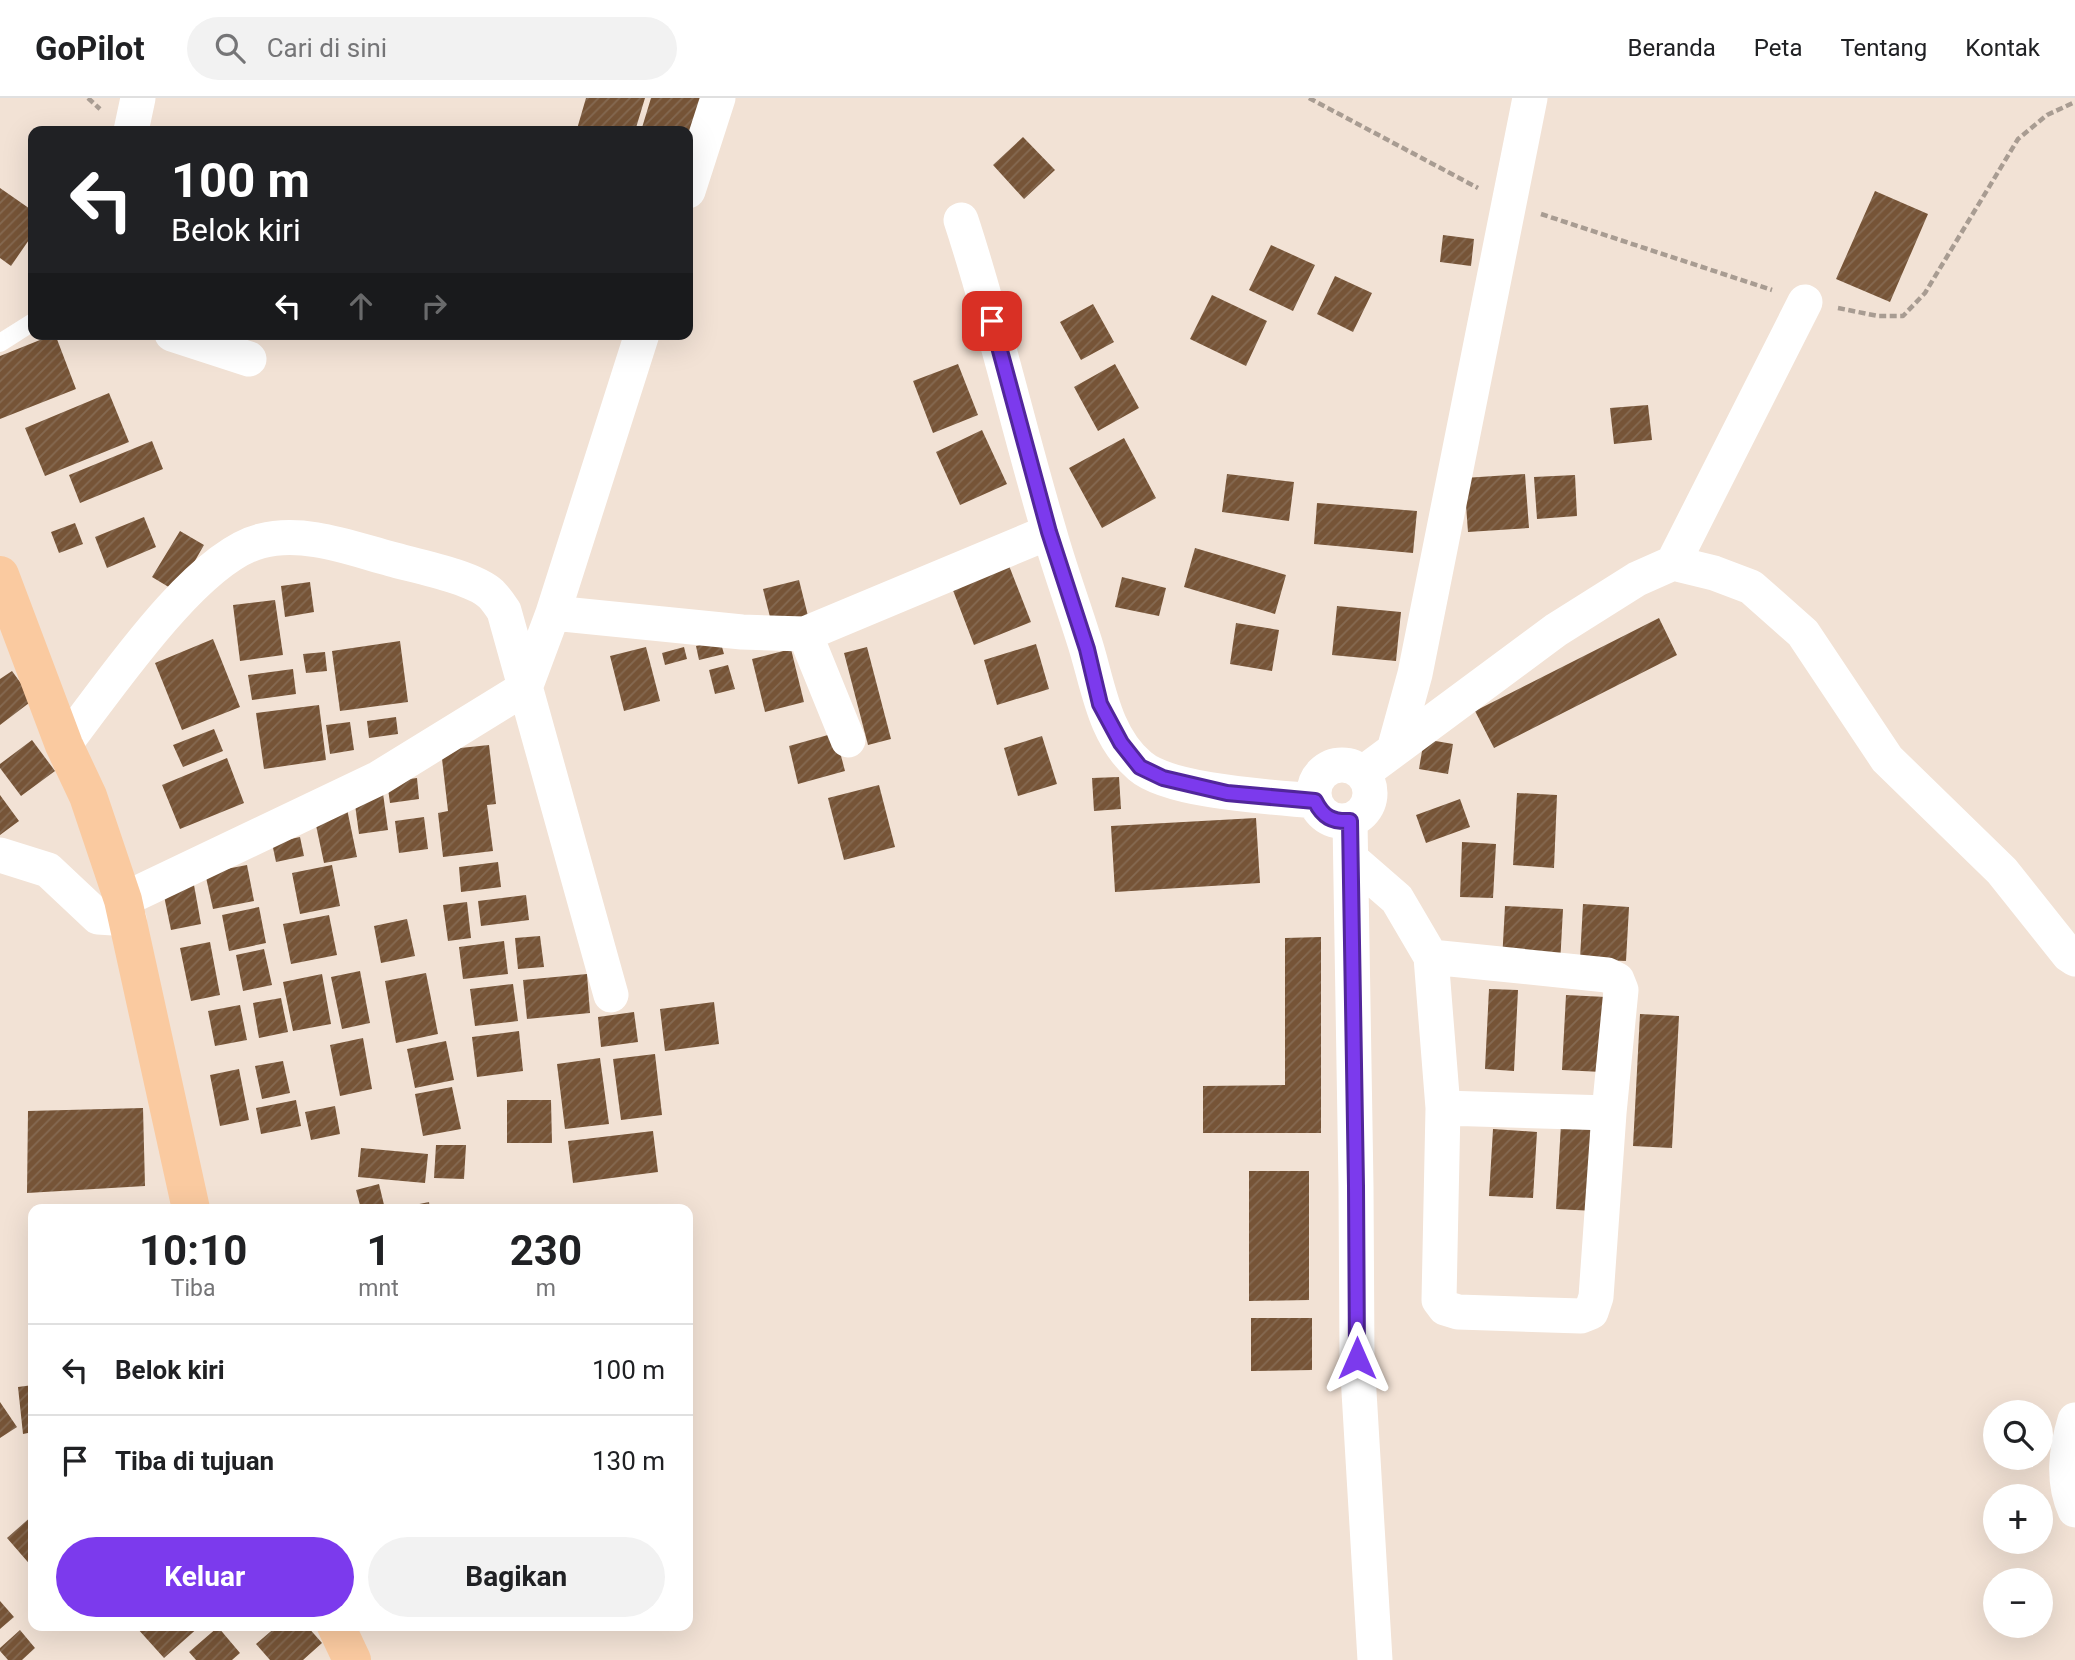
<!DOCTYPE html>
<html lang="id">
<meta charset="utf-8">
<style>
:root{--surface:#fff;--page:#f2f2f2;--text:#202124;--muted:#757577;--line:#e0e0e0;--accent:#7c3aed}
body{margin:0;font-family:Roboto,sans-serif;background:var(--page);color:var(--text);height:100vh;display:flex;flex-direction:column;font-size:26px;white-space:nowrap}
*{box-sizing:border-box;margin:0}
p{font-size:23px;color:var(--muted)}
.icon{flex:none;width:38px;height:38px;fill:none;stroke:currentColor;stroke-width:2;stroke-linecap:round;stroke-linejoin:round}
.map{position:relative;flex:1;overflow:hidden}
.sheet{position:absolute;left:28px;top:1106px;width:665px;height:427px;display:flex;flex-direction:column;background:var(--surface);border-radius:14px;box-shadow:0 7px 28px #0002}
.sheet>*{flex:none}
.banner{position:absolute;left:28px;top:28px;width:665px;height:214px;border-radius:14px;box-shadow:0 7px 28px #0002;background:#202124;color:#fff;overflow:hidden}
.buttons{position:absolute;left:1983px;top:1302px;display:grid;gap:14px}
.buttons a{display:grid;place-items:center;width:70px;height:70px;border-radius:50%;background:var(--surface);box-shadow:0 7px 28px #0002;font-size:35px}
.pin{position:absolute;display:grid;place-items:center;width:60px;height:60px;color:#fff;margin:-30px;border-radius:14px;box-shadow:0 4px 10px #0006}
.me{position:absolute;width:77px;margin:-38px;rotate:0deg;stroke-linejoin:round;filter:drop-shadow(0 0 5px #0008)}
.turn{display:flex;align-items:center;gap:24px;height:147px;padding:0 28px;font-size:32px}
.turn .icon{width:91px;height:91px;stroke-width:2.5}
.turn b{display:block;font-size:49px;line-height:60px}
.lanes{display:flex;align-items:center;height:66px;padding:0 28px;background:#0003;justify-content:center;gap:35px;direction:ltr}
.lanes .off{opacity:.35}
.eta{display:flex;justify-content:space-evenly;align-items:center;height:119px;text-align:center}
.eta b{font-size:42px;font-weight:700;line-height:49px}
.primary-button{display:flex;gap:14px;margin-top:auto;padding:14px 28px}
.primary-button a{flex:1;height:80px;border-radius:42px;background:var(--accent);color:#fff;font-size:28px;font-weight:700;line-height:80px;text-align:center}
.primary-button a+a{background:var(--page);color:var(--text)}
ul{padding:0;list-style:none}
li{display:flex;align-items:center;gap:21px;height:91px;padding:0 28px;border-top:2px solid var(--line)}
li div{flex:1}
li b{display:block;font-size:26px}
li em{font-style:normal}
header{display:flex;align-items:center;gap:42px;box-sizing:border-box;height:98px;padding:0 35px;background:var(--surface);border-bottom:2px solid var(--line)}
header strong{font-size:33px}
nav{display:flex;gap:38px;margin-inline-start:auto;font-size:24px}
.search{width:490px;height:63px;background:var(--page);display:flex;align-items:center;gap:18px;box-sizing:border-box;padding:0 24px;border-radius:38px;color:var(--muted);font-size:26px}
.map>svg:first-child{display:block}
.building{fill:url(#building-hatch)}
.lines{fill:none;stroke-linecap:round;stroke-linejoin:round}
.path{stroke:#a89c92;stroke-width:4.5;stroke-dasharray:7 3.5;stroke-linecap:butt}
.service{stroke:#fff;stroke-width:18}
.minor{stroke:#fff;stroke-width:35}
.trunk{stroke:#facaa0;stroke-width:38}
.route-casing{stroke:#51269a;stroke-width:18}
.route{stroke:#7c3aed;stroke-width:12}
</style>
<header>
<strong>GoPilot</strong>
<div class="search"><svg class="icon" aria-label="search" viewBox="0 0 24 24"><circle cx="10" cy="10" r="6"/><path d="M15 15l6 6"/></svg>Cari di sini</div>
<nav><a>Beranda</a><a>Peta</a><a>Tentang</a><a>Kontak</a></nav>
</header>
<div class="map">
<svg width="2075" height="1562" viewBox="0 0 2075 1562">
<defs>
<pattern id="building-hatch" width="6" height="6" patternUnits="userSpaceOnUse" patternTransform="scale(1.75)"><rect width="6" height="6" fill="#765437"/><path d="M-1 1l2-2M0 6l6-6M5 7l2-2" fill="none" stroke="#856a52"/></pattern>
</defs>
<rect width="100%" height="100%" fill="#f2e2d5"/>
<path class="building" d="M586,0H645L635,33H584L577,31Z
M651,0H708L688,64V33H641Z
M1023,39L1055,72L1024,101L993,67Z
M0,90L33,113V136L11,168L0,160Z
M1875,93L1928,116L1890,204L1836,181Z
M1443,137L1474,141L1471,168L1440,164Z
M1271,147L1315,167L1293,213L1249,192Z
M1335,178L1372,195L1353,234L1317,216Z
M1212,197L1267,223L1246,268L1190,241Z
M1093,206L1114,244L1081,262L1060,224Z
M55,236L76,291L0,321V258Z
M958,266L978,317L933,335L913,283Z
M1115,266L1139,310L1098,333L1074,289Z
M109,295L129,344L45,378L25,330Z
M1648,307L1652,342L1614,346L1610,310Z
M982,332L1007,386L960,407L936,354Z
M1124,340L1156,400L1102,430L1069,370Z
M152,343L163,371L80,405L69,377Z
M1227,376L1294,384L1289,423L1222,414Z
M1525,376L1529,430L1468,434L1464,380Z
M1575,377L1577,418L1537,421L1534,379Z
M1317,405L1417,413L1413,455L1314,446Z
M144,419L156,449L107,470L95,439Z
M75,425L83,446L59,455L51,434Z
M180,433L204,447L177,494L152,479Z
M1195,450L1286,477L1275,516L1184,489Z
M1006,460L1031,524L974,547L949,482Z
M1122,479L1166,490L1159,518L1115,509Z
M799,482L808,518L772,527L763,491Z
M310,484L314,514L285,519L281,488Z
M275,502L283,557L240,563L233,507Z
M1337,508L1401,514L1396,563L1332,557Z
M1659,520L1677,557L1494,650L1475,613Z
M1236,525L1279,532L1272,573L1230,566Z
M213,541L240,609L182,632L155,565Z
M720,542L724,556L699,562L696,548Z
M400,543L408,604L340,613L332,553Z
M1036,546L1049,591L997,607L984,562Z
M646,549L660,603L624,613L610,558Z
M684,549L687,561L665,567L662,555Z
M867,549L891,641L868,647L844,555Z
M791,551L804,604L765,614L752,561Z
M325,554L327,573L306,575L303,556Z
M728,567L735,591L715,596L709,572Z
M293,571L296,596L252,602L248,577Z
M12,573L33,602L0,627V581Z
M319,607L326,662L264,671L256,615Z
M396,619L398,636L369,640L367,623Z
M350,624L354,652L330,656L326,627Z
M214,631L223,653L183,669L173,647Z
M835,635L845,673L798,686L789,648Z
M1042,638L1057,686L1018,698L1004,650Z
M1424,641L1453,646L1448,676L1419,671Z
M32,642L55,673L21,698L0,670V666Z
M489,647L496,706L487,707L493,753L443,759L438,715L448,713L441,652Z
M227,660L244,705L180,731L162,687Z
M1119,679L1121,711L1094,713L1092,680Z
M417,680L419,701L390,705L387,684Z
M879,687L895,749L844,762L828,700Z
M382,688L388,732L359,736L353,692Z
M1517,695L1557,697L1554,770L1513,767Z
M0,697L19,723L0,737Z
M1460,701L1470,729L1426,745L1416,717Z
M347,711L357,759L324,765L314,718Z
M424,719L428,751L399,755L395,723Z
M1256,720L1260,785L1115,794L1111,728Z
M300,739L304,758L276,764L272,745Z
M1462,744L1496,746L1493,800L1460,799Z
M498,764L501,789L461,794L459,769Z
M247,767L254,803L213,811L205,775Z
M332,767L340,808L300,816L292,775Z
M194,787L201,826L171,832L163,793Z
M526,797L529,822L481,828L478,803Z
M467,804L471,840L448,843L443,807Z
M1583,806L1629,809L1626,863L1580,861Z
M1505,808L1563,811L1560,867L1502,863Z
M259,809L266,845L229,853L222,817Z
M329,817L337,857L291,866L283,826Z
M407,821L415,858L381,865L374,828Z
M540,838L544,869L518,871L515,840Z
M1321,839V1035H1203V988L1285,987V840Z
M504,843L508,876L463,881L459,849Z
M210,844L220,897L191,903L180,850Z
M264,851L272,887L243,893L236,857Z
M360,873L370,925L342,931L331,879Z
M426,875L438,936L396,945L385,883Z
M322,876L331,926L293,933L283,884Z
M587,876L590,915L527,921L523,882Z
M513,886L518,923L475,928L470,891Z
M1489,891L1518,892L1514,973L1485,971Z
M1566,897L1606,899L1602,974L1562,972Z
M281,900L288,934L259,940L253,905Z
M714,904L719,946L665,953L660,911Z
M240,907L247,942L215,948L208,913Z
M634,914L638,944L601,949L598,919Z
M1640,916L1679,918L1672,1050L1633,1048Z
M519,933L523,973L477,979L472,939Z
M363,940L372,991L340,998L330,947Z
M446,943L454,982L415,990L407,951Z
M655,956L662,1017L621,1022L613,961Z
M600,960L609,1026L565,1031L557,966Z
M283,963L290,995L262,1001L255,968Z
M239,971L249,1022L220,1028L210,977Z
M452,989L461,1031L423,1038L415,996Z
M296,1002L301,1028L261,1036L256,1010Z
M507,1002H551L552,1045H507Z
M335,1008L340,1036L311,1042L305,1014Z
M143,1010L145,1088L27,1095L28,1013Z
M1561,1026L1599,1028L1595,1113L1556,1111Z
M1493,1031L1537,1034L1533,1100L1489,1098Z
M653,1033L658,1074L573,1085L568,1043Z
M436,1047H466L464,1081L434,1080Z
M361,1050L428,1056L425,1085L358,1079Z
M1249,1073H1309V1202L1249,1203Z
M379,1086L385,1111H361L356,1092Z
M429,1104L430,1111H400V1110Z
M1251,1220H1312V1272L1251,1273Z
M33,1287V1334L23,1336L18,1289Z
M0,1304L17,1329L0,1340Z
M33,1417V1470L7,1440Z
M0,1503L14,1519L0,1531Z
M139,1528H200L164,1560L137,1530Z
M277,1528H307L322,1545L303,1562H270L256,1546Z
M218,1529L240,1555L232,1562H196L189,1554Z
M20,1532L35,1550L22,1562H8L0,1553V1550Z"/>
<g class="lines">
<path class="path" d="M88,0L100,11
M1309,0L1478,90
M1541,116L1772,192
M1838,210L1878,218H1903L1925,195L2018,41L2047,17L2075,4"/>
<path class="service" d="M0,245L33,224"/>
<path class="minor" d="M131,33L138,0
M688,93L718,0
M961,122C995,225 1018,330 1049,433C1059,469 1072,504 1083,539C1098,583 1102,636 1140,668C1170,694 1274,699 1315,703
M172,236L249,261
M1673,465L1805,204
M553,515L742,534L805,536L848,642
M805,536L1049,434
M64,647C106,593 195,459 261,443C304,432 350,450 391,461C416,468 473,479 491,496C496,501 500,507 504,513L611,897
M1394,652L1415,576L1530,0
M1314 695a28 28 0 1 1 56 0a28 28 0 1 1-56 0Z
M1363,675L1556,532L1637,481L1673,465L1714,475L1751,489L1803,535L1887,661L2002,773L2069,857L2075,861
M1350,723L1356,1088L1357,1260L1375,1562
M0,757L48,772L98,819L129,821
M1351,761L1397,801L1431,859L1443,1010L1439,1202L1445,1210L1458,1214L1581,1218L1591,1214L1596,1199L1609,1015L1621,892L1617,882L1607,877L1431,859
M123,802L379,680L525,590L553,515L642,236
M1443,1010L1609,1015
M2075,1322C2066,1352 2062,1383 2075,1412"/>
<path class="trunk" d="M0,477L64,647L88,698L123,802L191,1111
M336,1528L352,1562"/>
</g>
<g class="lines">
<g class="route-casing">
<path id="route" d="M992,223L1049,434L1087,551L1100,606L1121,645L1140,669L1163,680L1227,695L1315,703C1323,719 1332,724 1350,723L1356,1088L1357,1260"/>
</g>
<use href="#route" class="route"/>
</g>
</svg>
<div class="buttons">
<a><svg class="icon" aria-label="search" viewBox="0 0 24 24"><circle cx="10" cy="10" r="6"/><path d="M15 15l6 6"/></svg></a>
<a>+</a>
<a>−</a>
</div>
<div class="pin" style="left:992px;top:223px;background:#d93025"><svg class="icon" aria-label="arrive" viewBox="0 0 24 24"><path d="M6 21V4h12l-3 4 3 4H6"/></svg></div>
<svg class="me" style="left:1357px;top:1260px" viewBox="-20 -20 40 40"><path d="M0-17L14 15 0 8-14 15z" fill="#7c3aed" stroke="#fff" stroke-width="4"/></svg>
<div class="banner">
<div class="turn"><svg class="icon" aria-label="left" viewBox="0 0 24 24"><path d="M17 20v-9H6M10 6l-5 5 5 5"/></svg><div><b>100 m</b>Belok kiri</div></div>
<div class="lanes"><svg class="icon" aria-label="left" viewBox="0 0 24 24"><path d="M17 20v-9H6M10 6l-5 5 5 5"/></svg><svg class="icon off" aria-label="ahead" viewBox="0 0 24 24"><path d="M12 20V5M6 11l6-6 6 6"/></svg><svg class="icon off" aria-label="right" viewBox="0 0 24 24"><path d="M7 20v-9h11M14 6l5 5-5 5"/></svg></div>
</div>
<section class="sheet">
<div class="eta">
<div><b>10:10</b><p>Tiba</p></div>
<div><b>1</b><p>mnt</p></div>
<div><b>230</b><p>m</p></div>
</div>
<ul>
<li><svg class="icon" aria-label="left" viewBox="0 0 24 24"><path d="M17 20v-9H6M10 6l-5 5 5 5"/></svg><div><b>Belok kiri</b></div><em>100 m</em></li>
<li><svg class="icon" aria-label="arrive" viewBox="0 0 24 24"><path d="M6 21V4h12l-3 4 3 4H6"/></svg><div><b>Tiba di tujuan</b></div><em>130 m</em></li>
</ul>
<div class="primary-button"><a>Keluar</a><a>Bagikan</a></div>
</section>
</div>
